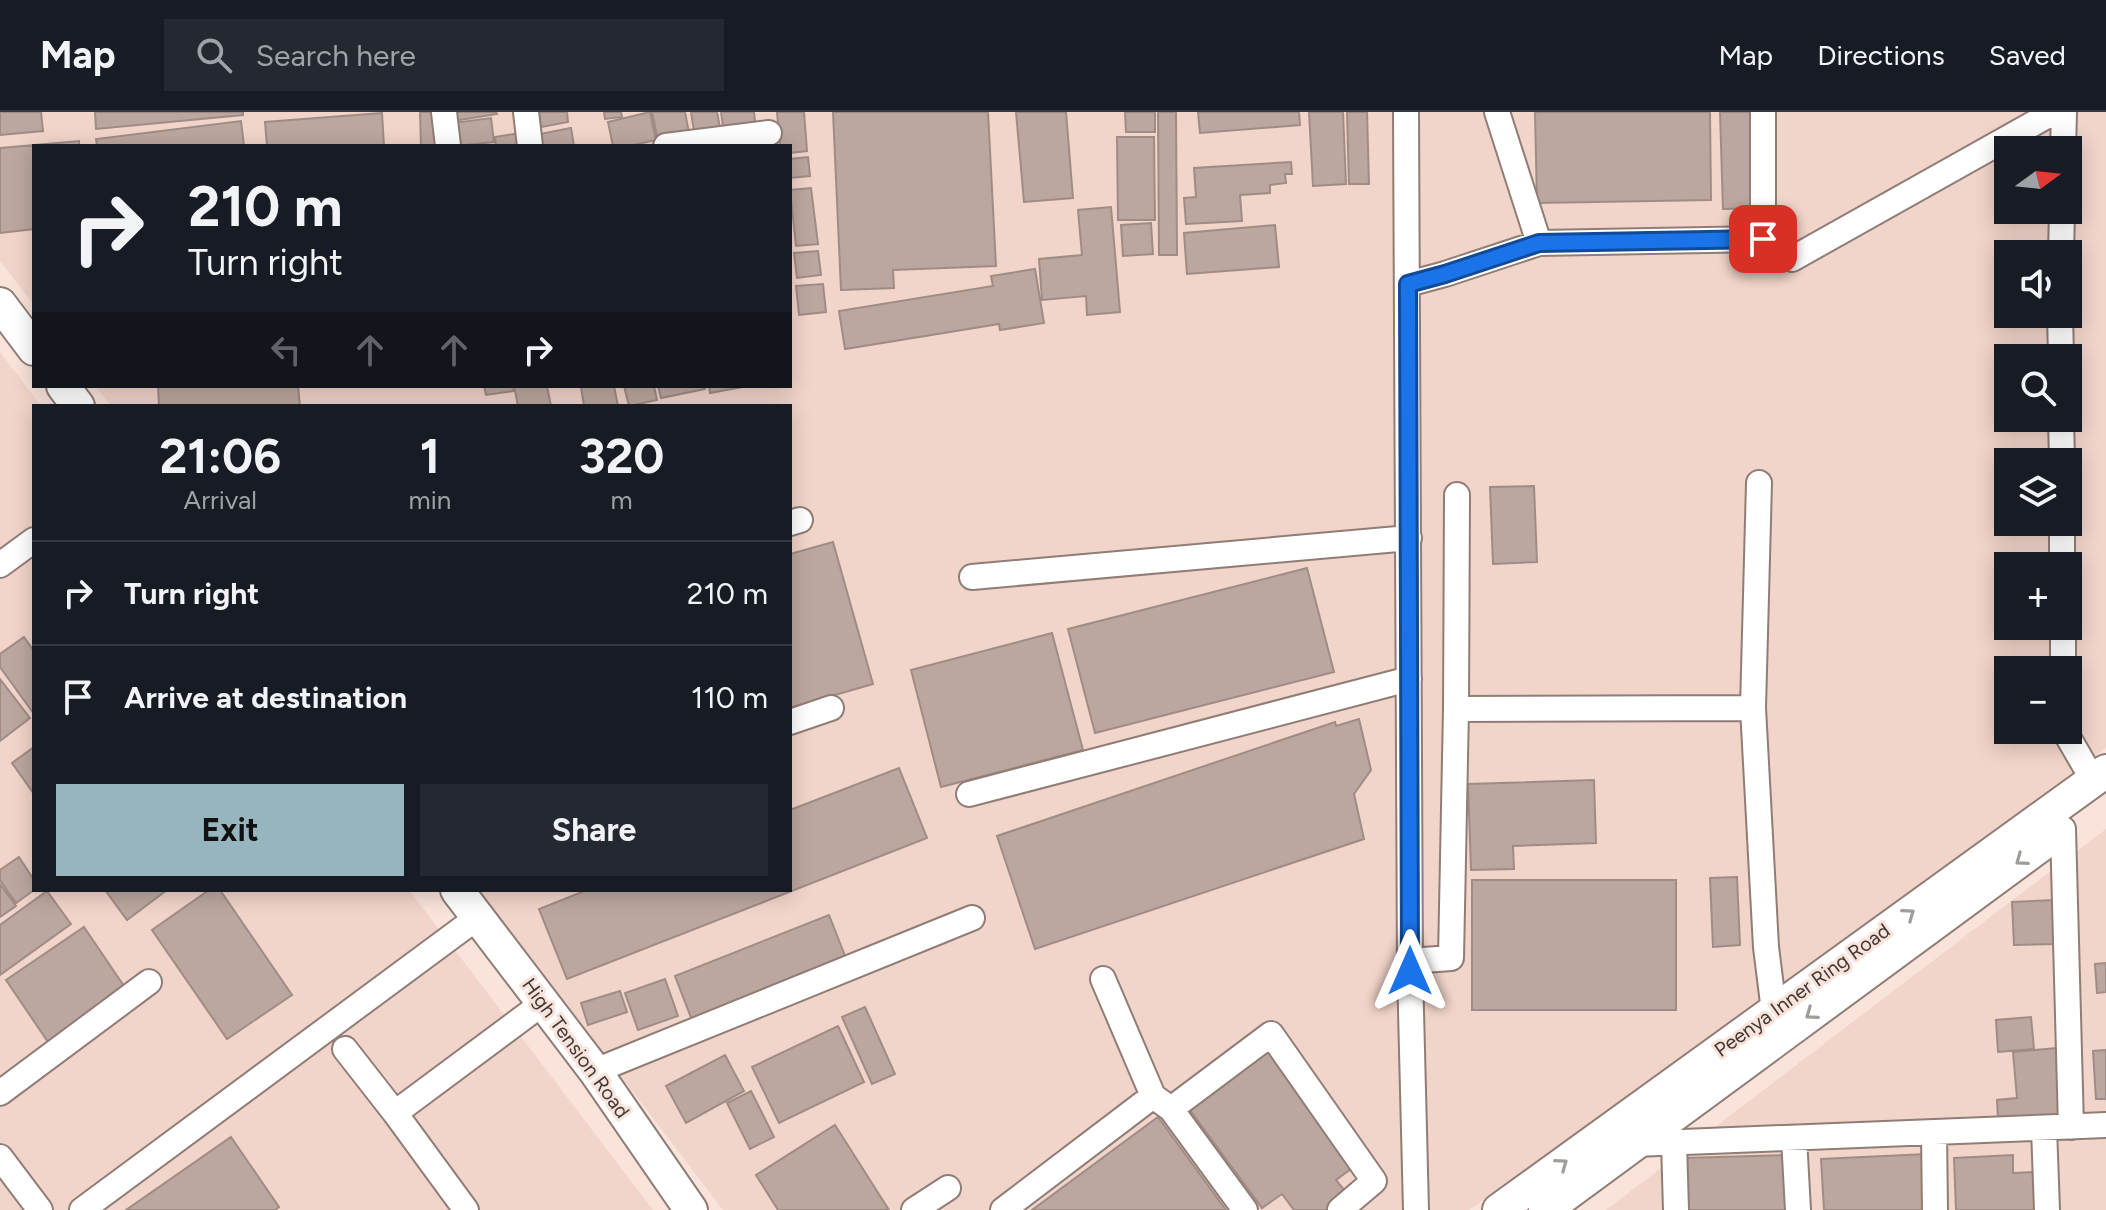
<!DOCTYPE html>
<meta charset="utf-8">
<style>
:root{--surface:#171b24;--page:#242831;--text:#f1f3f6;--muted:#9ea1a6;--line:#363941;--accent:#96b5bf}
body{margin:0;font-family:Figtree,sans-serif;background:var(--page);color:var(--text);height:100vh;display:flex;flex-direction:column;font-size:30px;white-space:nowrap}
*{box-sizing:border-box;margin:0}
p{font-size:26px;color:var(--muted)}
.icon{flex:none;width:44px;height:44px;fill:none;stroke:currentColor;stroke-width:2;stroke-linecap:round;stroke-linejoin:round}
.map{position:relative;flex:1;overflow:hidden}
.panel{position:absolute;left:32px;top:292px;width:760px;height:488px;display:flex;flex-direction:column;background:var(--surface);border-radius:0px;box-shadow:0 4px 20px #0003}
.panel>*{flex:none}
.guide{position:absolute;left:32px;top:32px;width:760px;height:244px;border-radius:0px;box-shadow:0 4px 20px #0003;background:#171b24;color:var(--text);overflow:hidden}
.needle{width:52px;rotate:75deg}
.controls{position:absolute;left:1994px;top:24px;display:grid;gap:16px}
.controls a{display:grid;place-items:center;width:88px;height:88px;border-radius:0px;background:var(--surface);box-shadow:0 4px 20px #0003;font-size:40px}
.pin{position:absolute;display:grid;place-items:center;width:68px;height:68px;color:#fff;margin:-34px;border-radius:16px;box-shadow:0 4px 12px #0006}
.me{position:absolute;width:88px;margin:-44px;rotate:0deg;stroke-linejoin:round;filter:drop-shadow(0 0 6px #0008)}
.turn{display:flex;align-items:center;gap:28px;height:168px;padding:0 24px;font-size:36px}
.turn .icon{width:104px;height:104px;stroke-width:2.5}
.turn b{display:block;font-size:56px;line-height:68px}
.lanes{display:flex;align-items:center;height:76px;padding:0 24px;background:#0003;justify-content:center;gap:40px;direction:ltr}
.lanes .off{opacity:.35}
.eta{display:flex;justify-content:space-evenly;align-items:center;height:136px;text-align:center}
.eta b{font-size:48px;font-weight:700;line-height:56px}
.cta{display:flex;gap:16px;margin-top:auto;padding:16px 24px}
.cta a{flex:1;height:92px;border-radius:0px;background:var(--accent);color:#111;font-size:32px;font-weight:700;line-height:92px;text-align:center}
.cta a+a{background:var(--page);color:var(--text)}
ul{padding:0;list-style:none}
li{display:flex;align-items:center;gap:24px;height:104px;padding:0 24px;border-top:2px solid var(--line)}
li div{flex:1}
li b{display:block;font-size:30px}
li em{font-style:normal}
header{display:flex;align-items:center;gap:48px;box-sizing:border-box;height:112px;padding:0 40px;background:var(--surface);border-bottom:2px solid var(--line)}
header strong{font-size:38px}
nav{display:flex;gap:44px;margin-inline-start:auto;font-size:28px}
.search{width:560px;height:72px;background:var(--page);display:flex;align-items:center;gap:20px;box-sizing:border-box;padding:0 28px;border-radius:0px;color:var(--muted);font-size:30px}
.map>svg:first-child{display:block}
.built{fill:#f1d4ca;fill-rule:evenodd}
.building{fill:#bca7a0;stroke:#a08c85;stroke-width:2}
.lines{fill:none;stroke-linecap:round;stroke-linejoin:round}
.minor-casing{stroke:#907d76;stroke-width:28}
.major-casing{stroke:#907d76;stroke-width:36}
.minor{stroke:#fff;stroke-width:24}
.major{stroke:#fff;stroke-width:32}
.oneway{stroke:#a09c9a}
.route-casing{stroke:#114b97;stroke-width:20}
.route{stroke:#1a73e8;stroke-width:14}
.labels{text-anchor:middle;stroke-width:6;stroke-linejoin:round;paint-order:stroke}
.street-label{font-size:20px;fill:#413936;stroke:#f9e3db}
</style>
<header>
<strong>Map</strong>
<div class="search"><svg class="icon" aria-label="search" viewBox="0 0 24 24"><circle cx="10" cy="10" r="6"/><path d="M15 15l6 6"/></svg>Search here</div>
<nav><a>Map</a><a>Directions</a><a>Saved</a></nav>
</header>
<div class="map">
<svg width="2106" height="1098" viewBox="0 0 2106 1098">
<rect width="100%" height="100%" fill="#f9e3db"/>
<path class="built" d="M0,0H2106V636L1469,1098H723L479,778H790V294H111L95,274H790V34H34V193L0,149ZM2008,38H2068V98H2008ZM2008,142H2068V202H2008ZM2008,246H2068V306H2008ZM2008,350H2068V410H2008ZM2008,454H2068V514H2008ZM2008,558H2068V618H2008Z
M0,240L41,294H34V778H409L653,1098H0Z
M2106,717V1098H1606Z"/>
<path class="building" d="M0,0H41L43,19L0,23Z
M95,0H243V3L96,17Z
M420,0H438L439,34H421Z
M452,0H496L497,2L453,9Z
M539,0H567L568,10L541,15Z
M604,0H621L622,5L605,7Z
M650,0L656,28L629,34H613L608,10Z
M652,0H685L689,21L658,28Z
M691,0H717L720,16L694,19Z
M721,0H754L755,10L723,14Z
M777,0H804L807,39L790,41V34H780Z
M833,0H988L996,154L893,158L894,176L841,178Z
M1016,0H1066L1073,86L1024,90Z
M1125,0H1155V20H1126Z
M1158,0H1176L1177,143H1159Z
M1198,0H1299L1300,13L1200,21Z
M1309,0H1343L1346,72L1313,74Z
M1347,0H1367L1369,72H1349Z
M1535,0H1710L1711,88L1537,91Z
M1720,0H1760L1762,96L1723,97Z
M382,1L384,34H267L265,10Z
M491,6L494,30L456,34L453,11Z
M241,9L244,34H97L96,27Z
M571,16L574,34H537L535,23Z
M526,20L527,32L496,34L495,25Z
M1117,25H1154L1155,108H1118Z
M79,29V34H34V117L0,121V36Z
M808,45L810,64L790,66V47Z
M1291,50L1292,62H1285L1286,71L1270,73V81L1240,83L1242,109L1186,112L1184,86L1196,85L1194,56Z
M811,76L818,132L796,134L790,78Z
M1111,95L1120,200L1087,203L1086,184L1042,188L1039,147L1082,143L1078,98Z
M1151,111L1153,142L1123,144L1121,113Z
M1275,113L1279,155L1187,162L1184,121Z
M818,139L821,163L797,166L794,141Z
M1035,157L1044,211L1000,218L999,212L845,237L839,199L993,174L991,164Z
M823,172L826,200L799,203L796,174Z
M158,274H298L300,294H159Z
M484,274H513L514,279L486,283Z
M514,274H547L551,294H518Z
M588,274H614L618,294H584L581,275Z
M624,274H654L657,288L629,294Z
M658,274H704L705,277L661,286Z
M709,274H748L710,281Z
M1534,374L1537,450L1493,452L1490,375Z
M833,430L873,572L790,596V442Z
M1307,456L1334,560L1095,621L1068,517Z
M1052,521L1083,638L941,675L911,558Z
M24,525L34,539V602L0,555V542Z
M0,567L30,606L0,629Z
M1359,607L1371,658L1354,682L1364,727L1035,837L997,724L1335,610L1336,614Z
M34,635V682L12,651Z
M899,656L927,726L567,867L539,797L587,778H790V698Z
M1594,668L1596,731L1513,734L1514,757L1471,758L1468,672Z
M19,745L34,768V778L16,791L0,768V758Z
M1737,765L1740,833L1713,835L1710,766Z
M1472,768H1676V898H1472Z
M0,772L16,794L0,805Z
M105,778H167L127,808Z
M209,778H220L292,883L227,927L152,818Z
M47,779L71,812L0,863V813Z
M2054,788L2056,832L2014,833L2012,790Z
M829,803L849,854L695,916L675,864Z
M84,815L126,877L48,930L6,868Z
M2106,851V880L2097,881L2095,852Z
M665,867L678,904L638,918L625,881Z
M620,879L627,900L588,913L581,891Z
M865,895L895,962L872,972L842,905Z
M2031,905L2034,937L1998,940L1996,908Z
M838,914L864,970L779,1011L752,955Z
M1271,931L1359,1051L1336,1068L1349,1084L1329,1098H1294L1282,1082L1262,1096L1187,994Z
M2056,936L2062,1002L1998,1007L1997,988L2017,986L2013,940Z
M2106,938V987H2096L2093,939Z
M725,943L744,979L686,1011L666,974Z
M751,979L774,1025L750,1037L727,991Z
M1158,1005L1226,1098H1032Z
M835,1013L889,1098H778L756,1063Z
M231,1025L279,1095L275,1098H126Z
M1927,1042L1930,1098H1824L1821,1047Z
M1786,1043L1788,1098H1686L1684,1046Z
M2013,1043V1061L2034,1060L2035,1098H1956L1954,1046Z"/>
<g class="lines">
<g class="minor-casing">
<path id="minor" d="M444,0L448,34
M526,0L530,34
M1406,0L1410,859L1416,1098
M1497,0L1539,131
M666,34L769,21
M2063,38L2064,0
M2061,142L2062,98
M1792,147L2054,0
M1408,172L1445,162L1539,131L1763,127V0
M2060,202L2061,246
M2061,306L2062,350
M1759,371L1753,596L1766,835L1774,899
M1457,383L1456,597L1753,596
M2062,410V454
M790,411L800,408
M0,453L34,428
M972,465L1409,426
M2063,514V558
M790,610L831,596
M2064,618L2093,668
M969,682L1409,567
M2063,717L2071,1015
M1410,849L1451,846L1456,597
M1103,867L1153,984L1171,997L1271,922L1374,1069L1340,1098
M345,937L395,1001
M595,959L972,806
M0,981L149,870
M1171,997L1245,1098
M2044,1016L2047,1098
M1934,1020L1935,1098
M1794,1026L1798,1098
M1674,1031L1676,1098
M1634,1032L2106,1013
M0,1045L40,1098
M82,1098L478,805
M466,1098L395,1001L543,891
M914,1098L948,1076
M1003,1098L1153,984"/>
</g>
<g class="major-casing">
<path id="major" d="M0,192L34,237
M63,274L78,294
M457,778L595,959L691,1098
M1499,1098L2106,659
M1545,1098L2045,730"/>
</g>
<use href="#minor" class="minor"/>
<use href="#major" class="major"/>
</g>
<defs><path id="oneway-chevron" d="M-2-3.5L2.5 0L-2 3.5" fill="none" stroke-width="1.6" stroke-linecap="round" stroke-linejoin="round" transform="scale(2)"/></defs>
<g class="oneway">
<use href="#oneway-chevron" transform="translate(2021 748) rotate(144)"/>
<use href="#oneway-chevron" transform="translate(1909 802) rotate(-36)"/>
<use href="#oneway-chevron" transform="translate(1811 902) rotate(144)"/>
<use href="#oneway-chevron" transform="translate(1562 1052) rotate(-36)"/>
</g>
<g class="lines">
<g class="route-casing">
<path id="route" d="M1410,859L1408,172L1445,162L1539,131L1763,127"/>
</g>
<use href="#route" class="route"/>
</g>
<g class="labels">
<g class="street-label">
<text transform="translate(1802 878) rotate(-36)" y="7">Peenya Inner Ring Road</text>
<text transform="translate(576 936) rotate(54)" y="7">High Tension Road</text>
</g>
</g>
</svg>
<div class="controls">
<a><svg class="needle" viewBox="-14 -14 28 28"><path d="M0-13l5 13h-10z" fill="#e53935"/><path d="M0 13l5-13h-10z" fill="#9ea1a6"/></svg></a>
<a><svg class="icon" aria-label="sound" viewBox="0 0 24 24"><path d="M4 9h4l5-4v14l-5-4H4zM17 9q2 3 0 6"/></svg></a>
<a><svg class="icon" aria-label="search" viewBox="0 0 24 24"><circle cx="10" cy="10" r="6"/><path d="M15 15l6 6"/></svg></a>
<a><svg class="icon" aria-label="layers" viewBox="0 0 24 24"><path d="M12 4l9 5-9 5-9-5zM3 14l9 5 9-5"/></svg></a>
<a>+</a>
<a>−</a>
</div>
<div class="pin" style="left:1763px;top:127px;background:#d93025"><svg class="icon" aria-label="arrive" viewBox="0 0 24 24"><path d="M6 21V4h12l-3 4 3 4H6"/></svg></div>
<svg class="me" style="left:1410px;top:859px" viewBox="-20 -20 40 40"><path d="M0-17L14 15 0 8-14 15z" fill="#1a73e8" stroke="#fff" stroke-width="4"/></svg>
<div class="guide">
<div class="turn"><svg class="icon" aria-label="right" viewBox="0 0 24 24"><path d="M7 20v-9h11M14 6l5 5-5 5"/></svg><div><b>210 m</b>Turn right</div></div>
<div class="lanes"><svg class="icon off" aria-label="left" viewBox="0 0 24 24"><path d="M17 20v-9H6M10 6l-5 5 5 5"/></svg><svg class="icon off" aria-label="ahead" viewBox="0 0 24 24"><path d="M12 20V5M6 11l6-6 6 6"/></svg><svg class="icon off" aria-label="ahead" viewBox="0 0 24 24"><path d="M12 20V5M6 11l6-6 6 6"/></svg><svg class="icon" aria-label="right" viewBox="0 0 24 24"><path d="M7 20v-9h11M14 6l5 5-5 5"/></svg></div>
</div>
<section class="panel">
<div class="eta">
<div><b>21:06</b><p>Arrival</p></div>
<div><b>1</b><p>min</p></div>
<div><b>320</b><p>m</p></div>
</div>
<ul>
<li><svg class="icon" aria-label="right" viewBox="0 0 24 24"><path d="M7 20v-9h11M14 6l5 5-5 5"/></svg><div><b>Turn right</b></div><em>210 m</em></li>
<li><svg class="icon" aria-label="arrive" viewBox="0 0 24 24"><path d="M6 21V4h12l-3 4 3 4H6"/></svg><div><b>Arrive at destination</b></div><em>110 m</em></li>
</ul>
<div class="cta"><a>Exit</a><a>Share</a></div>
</section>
</div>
